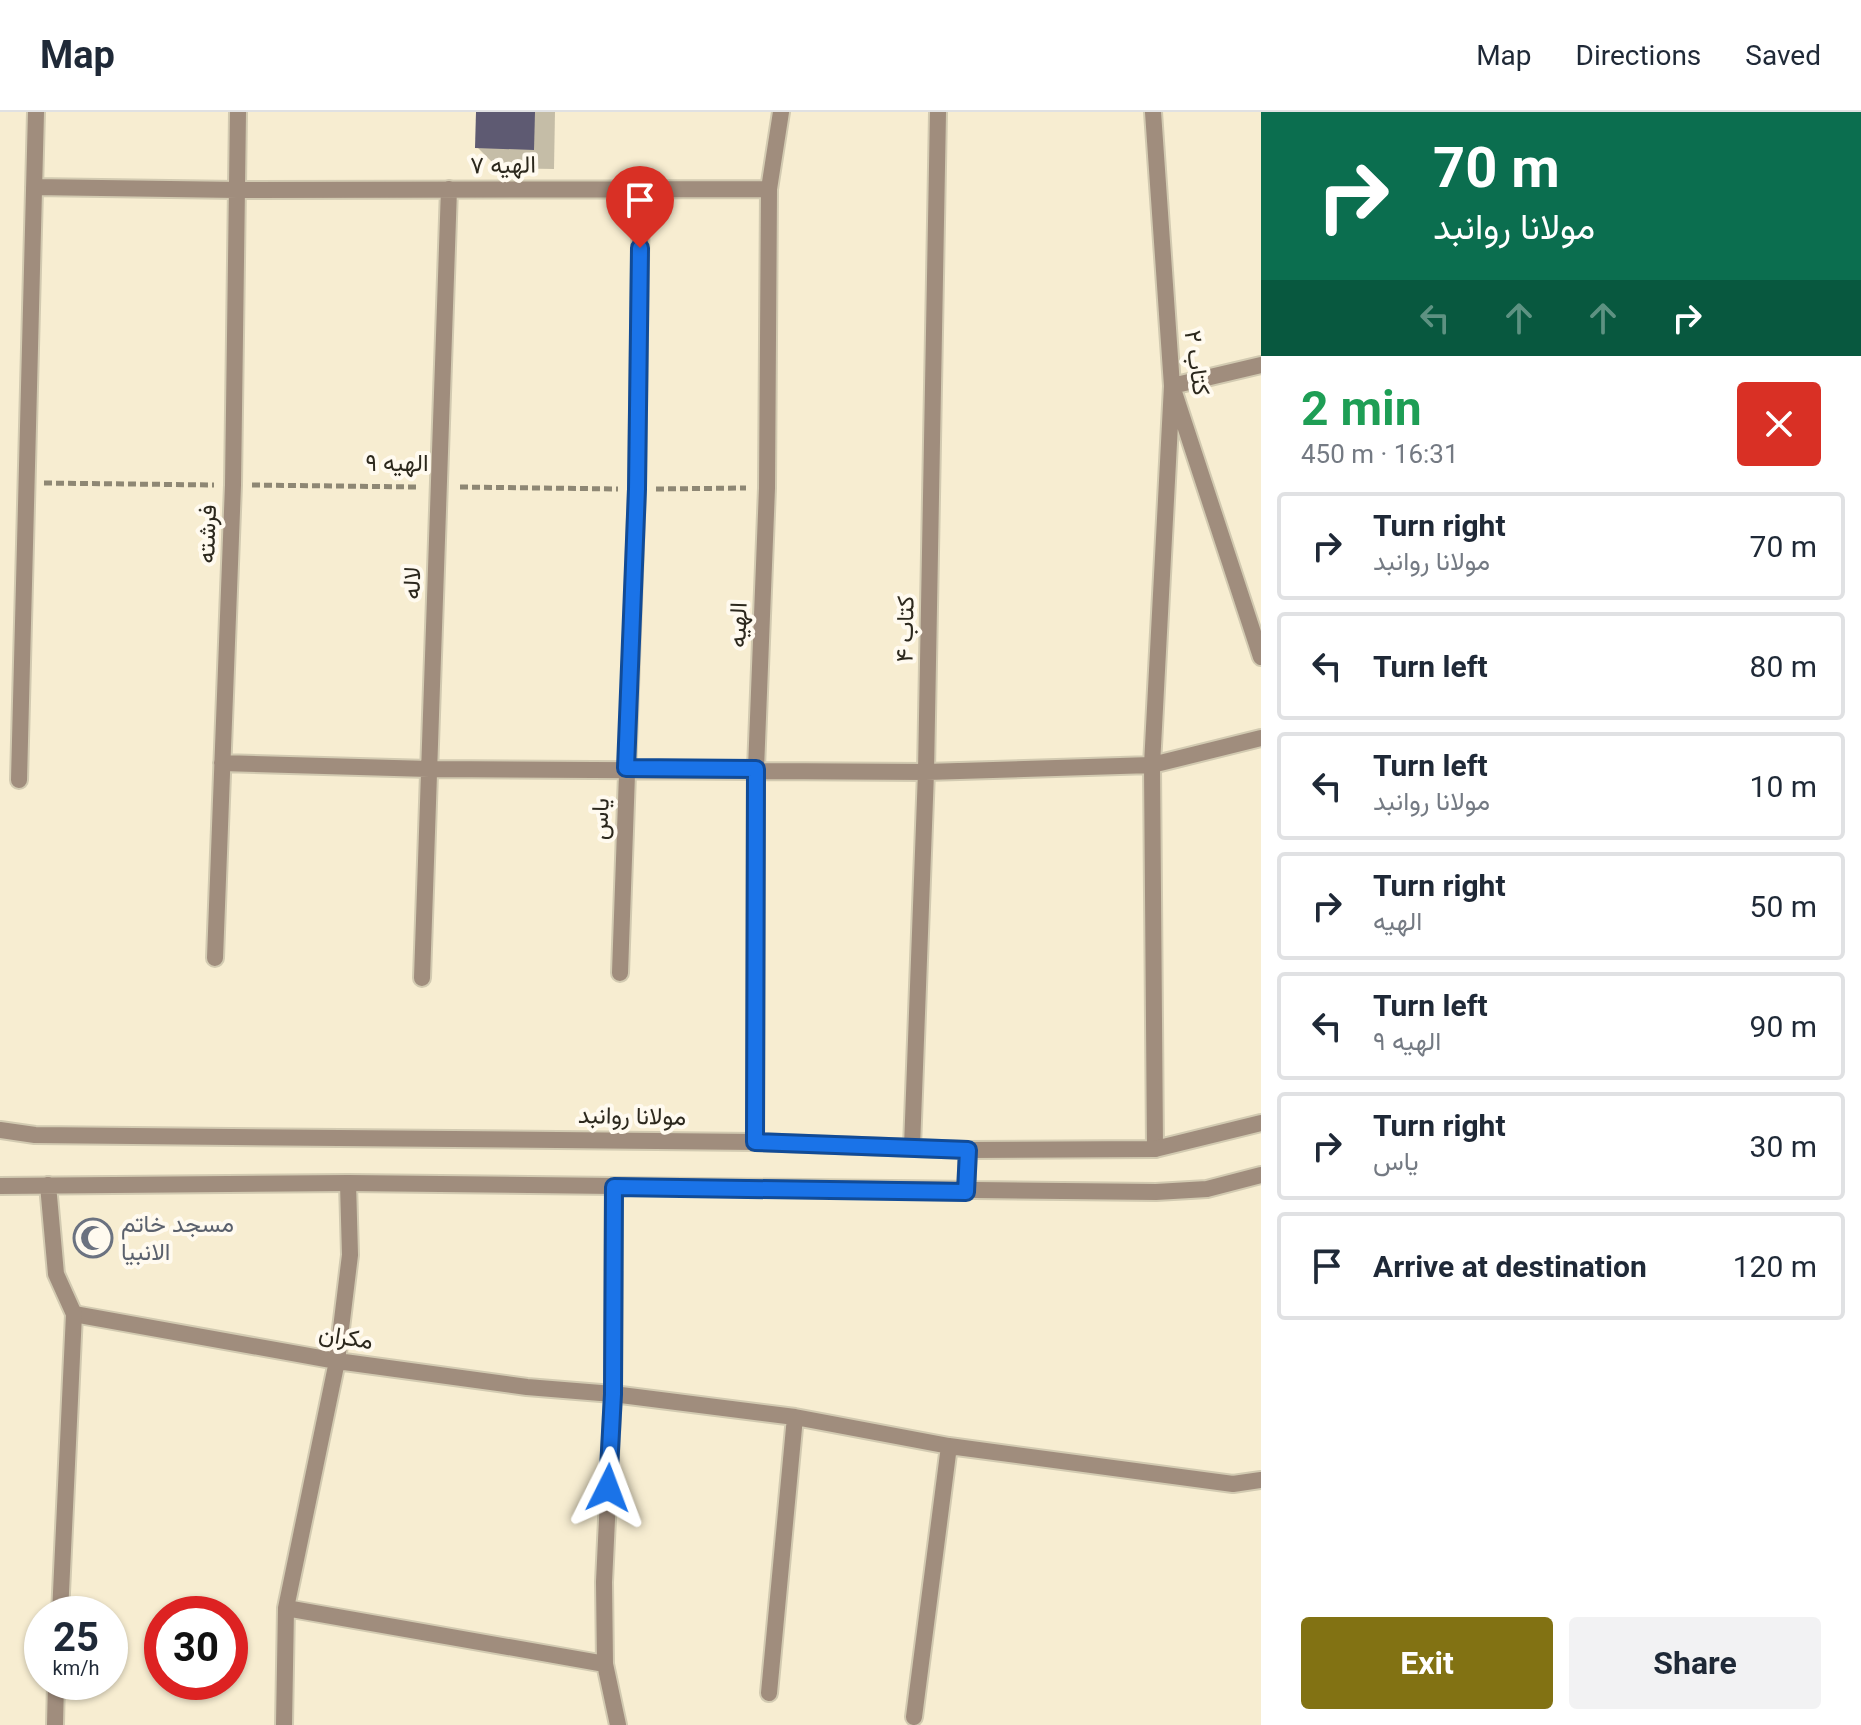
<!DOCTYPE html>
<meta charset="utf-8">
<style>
:root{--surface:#fff;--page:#f2f2f3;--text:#1f2937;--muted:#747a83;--line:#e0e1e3;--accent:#827213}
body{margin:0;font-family:Roboto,Vazirmatn,sans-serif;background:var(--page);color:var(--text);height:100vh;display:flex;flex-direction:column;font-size:30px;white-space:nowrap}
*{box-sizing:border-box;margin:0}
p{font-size:26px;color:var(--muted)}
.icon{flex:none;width:44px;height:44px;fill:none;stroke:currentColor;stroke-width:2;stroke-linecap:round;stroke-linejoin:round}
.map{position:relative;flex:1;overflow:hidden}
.details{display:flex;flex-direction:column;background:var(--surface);width:600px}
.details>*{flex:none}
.banner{background:#0b6e4f;color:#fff;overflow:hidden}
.speed{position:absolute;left:24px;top:1484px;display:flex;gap:16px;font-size:40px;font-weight:700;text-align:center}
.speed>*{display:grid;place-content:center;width:104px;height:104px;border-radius:50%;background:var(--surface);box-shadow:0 2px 6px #0004;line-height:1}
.speed small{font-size:20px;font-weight:400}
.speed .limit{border:12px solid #d22;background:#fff;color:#111}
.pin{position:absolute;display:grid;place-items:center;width:68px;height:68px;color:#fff;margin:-82px -34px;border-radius:50% 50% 50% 0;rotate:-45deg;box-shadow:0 0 8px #0007}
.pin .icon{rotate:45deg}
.me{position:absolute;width:88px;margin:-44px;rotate:3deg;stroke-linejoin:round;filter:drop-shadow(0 0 6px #0008)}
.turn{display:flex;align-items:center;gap:28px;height:168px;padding:0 40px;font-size:36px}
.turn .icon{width:104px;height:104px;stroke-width:2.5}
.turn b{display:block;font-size:56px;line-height:68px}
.lanes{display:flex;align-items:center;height:76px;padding:0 40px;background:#0003;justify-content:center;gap:40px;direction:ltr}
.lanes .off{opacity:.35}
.round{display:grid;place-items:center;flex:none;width:84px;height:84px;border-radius:8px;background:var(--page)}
.summary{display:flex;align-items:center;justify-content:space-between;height:136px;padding:0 40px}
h1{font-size:48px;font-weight:700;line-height:60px;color:#1e9e55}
.primary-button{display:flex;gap:16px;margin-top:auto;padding:16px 40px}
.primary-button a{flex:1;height:92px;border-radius:8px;background:var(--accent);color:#fff;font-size:32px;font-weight:700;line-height:92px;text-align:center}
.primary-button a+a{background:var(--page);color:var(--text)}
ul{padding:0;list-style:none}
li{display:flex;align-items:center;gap:24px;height:108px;margin:0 16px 12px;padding:0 24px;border:4px solid var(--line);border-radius:8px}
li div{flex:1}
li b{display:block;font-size:30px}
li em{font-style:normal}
header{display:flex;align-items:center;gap:48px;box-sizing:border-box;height:112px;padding:0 40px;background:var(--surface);border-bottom:2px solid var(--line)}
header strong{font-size:38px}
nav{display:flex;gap:44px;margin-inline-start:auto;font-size:28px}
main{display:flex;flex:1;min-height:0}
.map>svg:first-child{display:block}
.shadow{fill:#0003}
.building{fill:#5e5a72}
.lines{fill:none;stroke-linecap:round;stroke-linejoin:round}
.minor-casing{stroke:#d2cab1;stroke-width:20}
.tertiary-casing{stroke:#d2cab1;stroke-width:20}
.path{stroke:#8e8774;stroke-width:5;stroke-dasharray:8 4;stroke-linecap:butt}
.minor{stroke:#a08d7d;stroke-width:16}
.tertiary{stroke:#a08d7d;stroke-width:16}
.route-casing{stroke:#114b97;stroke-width:20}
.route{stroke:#1a73e8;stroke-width:14}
.labels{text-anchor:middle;stroke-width:8;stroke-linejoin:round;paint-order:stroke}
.street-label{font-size:24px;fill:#2c281d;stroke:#fffaef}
.worship-label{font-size:24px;fill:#5b616d;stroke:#fffaef;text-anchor:start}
</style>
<header>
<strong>Map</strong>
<nav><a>Map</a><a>Directions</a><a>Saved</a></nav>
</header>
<main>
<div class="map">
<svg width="1261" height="1613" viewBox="0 0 1261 1613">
<rect width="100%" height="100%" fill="#f7edd1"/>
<path class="shadow" d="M478,0H555L554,57L498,56L477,35Z"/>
<path class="building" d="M476,0H535L534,38L475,36Z"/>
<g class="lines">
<g class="minor-casing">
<path id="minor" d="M1153,0L1172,274L1261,545
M34,75L237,78L769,77
M222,651L429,657L926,660L1152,653L1261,626
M19,668L36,0
M215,846L233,373L238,0
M620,861L637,377L641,75
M422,866L449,77
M755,1030L756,657L767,376L769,77L781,0
M912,1035L926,660L938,0
M1155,1037L1152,653L1172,274L1261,253
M614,1075L613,1282L604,1470L605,1552L618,1613
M74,1202L337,1249L527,1275L613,1282L795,1305L949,1334L1233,1372L1261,1368
M286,1496L605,1552
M769,1581L795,1305
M914,1605L949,1334
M284,1613L286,1496L337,1249L350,1143L348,1071"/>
</g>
<g class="tertiary-casing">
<path id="tertiary" d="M0,1018L35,1023L755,1030L968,1038L1155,1037L1261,1011
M48,1073L56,1162L74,1202L60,1502
M0,1074L348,1071L1156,1080L1207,1077L1261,1063
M966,1080L968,1038
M55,1613L56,1570"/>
</g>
<path class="path" d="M44,371L214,373
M252,373L418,375
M460,375L618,377
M656,377L746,376"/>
<use href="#minor" class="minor"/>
<use href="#tertiary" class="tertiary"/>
</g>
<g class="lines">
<g class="route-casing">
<path id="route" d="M608,1376L613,1282L614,1075L966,1080L968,1038L755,1030L756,657L626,656L637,377L640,136"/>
</g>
<use href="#route" class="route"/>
</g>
<defs>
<g id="mosque-ring" transform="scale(2)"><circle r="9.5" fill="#fffaef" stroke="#6b7280" stroke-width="1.5"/><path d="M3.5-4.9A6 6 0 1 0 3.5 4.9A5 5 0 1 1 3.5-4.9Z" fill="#6b7280"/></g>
</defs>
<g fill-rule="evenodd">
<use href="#mosque-ring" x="93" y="1126"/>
</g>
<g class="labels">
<g class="street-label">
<text transform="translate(503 53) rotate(-1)" y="8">الهیه ۷</text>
<text transform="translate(1197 251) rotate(82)" y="8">کتاب ۲</text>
<text x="397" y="359">الهیه ۹</text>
<text transform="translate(207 422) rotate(-88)" y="8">فرشته</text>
<text transform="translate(412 471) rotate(-88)" y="8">لاله</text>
<text transform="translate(738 513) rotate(-88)" y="8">الهیه</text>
<text transform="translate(905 517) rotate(-89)" y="8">کتاب ۴</text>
<text transform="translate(600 707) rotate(-88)" y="8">یاس</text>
<text transform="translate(632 1004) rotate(1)" y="8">مولانا روانبد</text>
<text transform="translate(346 1225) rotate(9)" y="8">مکران</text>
</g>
<g class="worship-label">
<text x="121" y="1120">مسجد خاتم<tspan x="121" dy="28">الانبیا</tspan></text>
</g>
</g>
</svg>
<div class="speed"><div>25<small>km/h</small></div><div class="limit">30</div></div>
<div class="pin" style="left:640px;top:136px;background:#d93025"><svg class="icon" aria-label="arrive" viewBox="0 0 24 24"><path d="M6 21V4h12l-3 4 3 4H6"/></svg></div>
<svg class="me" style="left:608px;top:1376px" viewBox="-20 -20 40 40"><path d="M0-17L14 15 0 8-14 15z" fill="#1a73e8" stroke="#fff" stroke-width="4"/></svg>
</div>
<section class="details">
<div class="banner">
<div class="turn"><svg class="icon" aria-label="right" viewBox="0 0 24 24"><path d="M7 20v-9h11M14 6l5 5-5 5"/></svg><div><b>70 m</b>مولانا روانبد</div></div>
<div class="lanes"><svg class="icon off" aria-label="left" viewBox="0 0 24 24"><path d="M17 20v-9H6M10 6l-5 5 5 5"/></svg><svg class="icon off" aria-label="ahead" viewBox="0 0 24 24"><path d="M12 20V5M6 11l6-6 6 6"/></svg><svg class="icon off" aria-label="ahead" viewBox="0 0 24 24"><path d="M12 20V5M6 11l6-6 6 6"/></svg><svg class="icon" aria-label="right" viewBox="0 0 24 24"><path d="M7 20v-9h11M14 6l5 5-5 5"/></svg></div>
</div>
<div class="summary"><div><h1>2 min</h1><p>450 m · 16:31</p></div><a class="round" style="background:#d93025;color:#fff"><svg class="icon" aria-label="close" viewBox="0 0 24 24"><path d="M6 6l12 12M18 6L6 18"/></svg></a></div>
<ul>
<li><svg class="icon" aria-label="right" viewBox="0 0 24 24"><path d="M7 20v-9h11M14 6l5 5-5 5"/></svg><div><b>Turn right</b><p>مولانا روانبد</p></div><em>70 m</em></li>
<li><svg class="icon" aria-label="left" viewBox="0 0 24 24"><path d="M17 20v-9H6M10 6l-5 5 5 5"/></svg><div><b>Turn left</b></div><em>80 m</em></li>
<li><svg class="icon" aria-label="left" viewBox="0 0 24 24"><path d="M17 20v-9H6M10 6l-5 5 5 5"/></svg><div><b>Turn left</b><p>مولانا روانبد</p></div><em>10 m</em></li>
<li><svg class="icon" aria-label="right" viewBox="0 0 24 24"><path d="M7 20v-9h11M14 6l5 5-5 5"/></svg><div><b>Turn right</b><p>الهیه</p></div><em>50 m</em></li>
<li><svg class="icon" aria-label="left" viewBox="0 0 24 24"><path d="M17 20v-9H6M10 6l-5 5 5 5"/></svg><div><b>Turn left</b><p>الهیه ۹</p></div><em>90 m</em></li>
<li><svg class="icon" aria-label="right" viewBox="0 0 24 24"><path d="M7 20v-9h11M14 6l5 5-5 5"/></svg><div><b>Turn right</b><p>یاس</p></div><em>30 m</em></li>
<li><svg class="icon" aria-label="arrive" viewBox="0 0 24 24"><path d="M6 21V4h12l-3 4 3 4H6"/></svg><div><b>Arrive at destination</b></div><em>120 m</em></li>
</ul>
<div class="primary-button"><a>Exit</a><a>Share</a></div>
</section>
</main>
